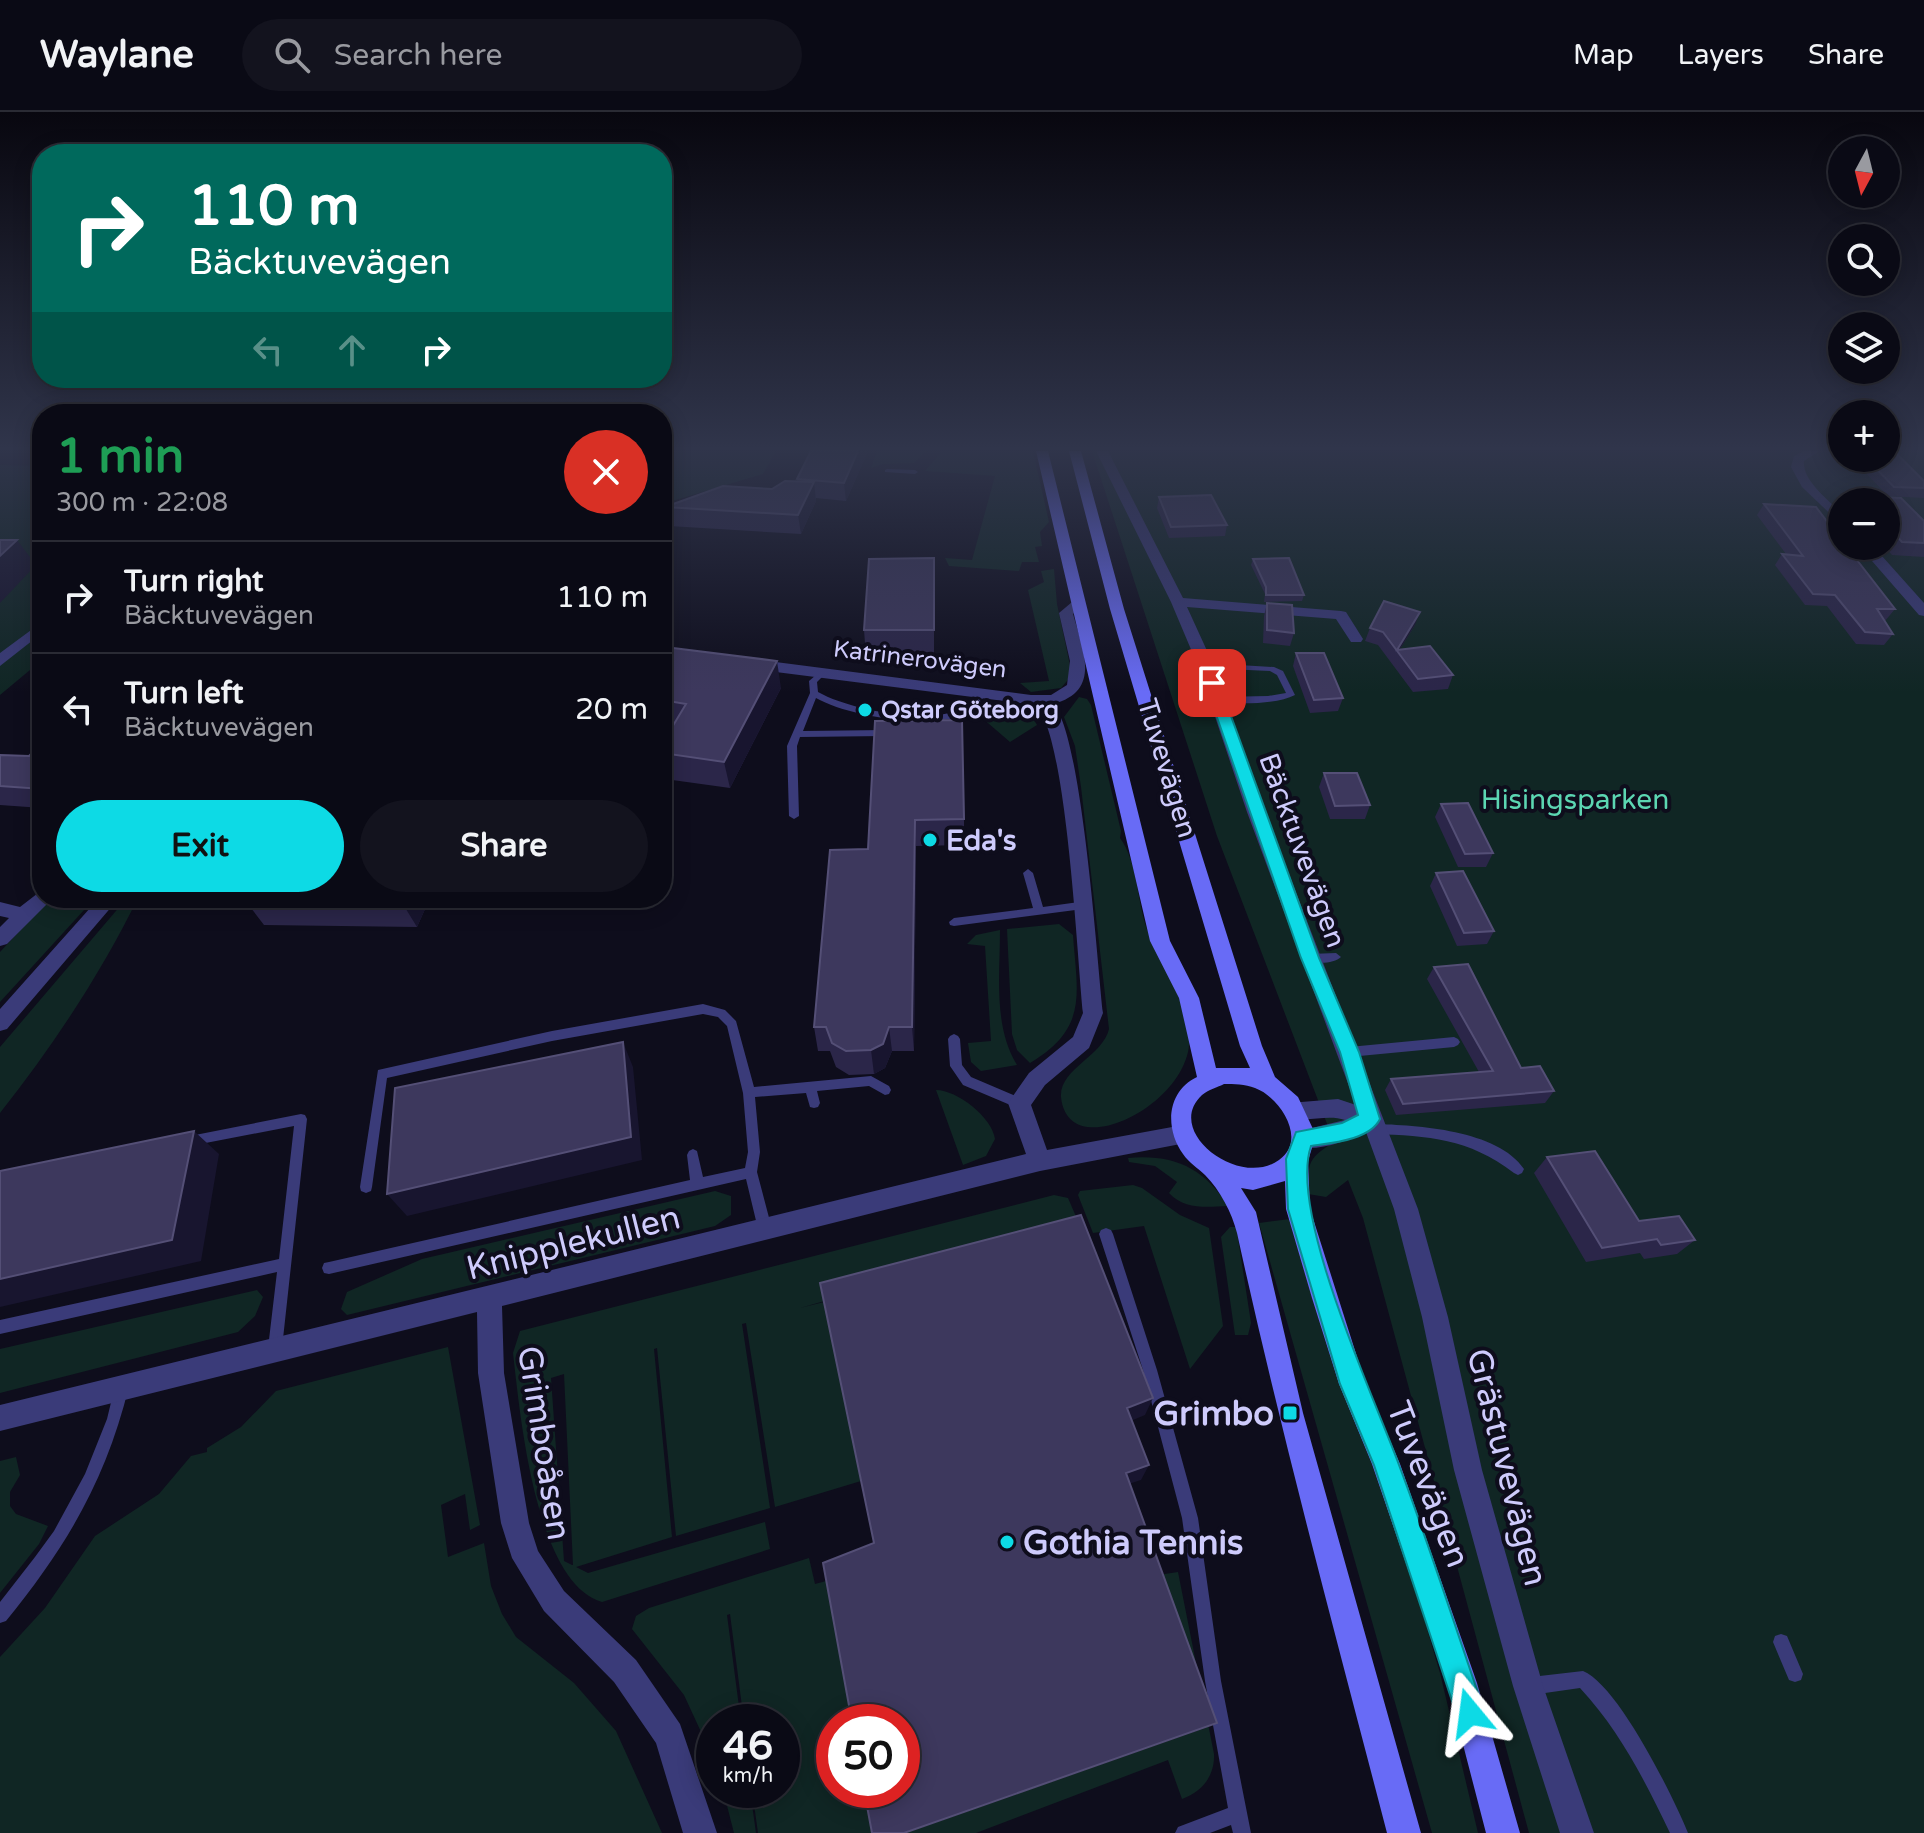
<!DOCTYPE html>
<meta charset="utf-8">
<style>
:root{--surface:#0a0a15;--page:#13131e;--text:#f1f3f6;--muted:#999aa0;--line:#2a2b34;--accent:#0ddae5}
body{margin:0;font-family:"Varela Round",sans-serif;background:var(--page);color:var(--text);height:100vh;display:flex;flex-direction:column;font-size:30px;white-space:nowrap}
*{box-sizing:border-box;margin:0}
p{font-size:26px;color:var(--muted)}
.icon{flex:none;width:44px;height:44px;fill:none;stroke:currentColor;stroke-width:2;stroke-linecap:round;stroke-linejoin:round}
.map{position:relative;flex:1;overflow:hidden}
.sheet{position:absolute;left:32px;top:292px;width:640px;height:504px;display:flex;flex-direction:column;background:var(--surface);border-radius:32px;box-shadow:0 4px 20px #0003,0 0 0 2px var(--line)}
.sheet>*{flex:none}
.top-card{position:absolute;left:32px;top:32px;width:640px;height:244px;border-radius:32px;box-shadow:0 4px 20px #0003,0 0 0 2px var(--line);background:#00695c;color:#fff;overflow:hidden}
.needle{width:52px;rotate:187deg}
.tools{position:absolute;left:1828px;top:24px;display:grid;gap:16px}
.tools a{display:grid;place-items:center;width:72px;height:72px;border-radius:50%;background:var(--surface);box-shadow:0 4px 20px #0003,0 0 0 2px var(--line);font-size:40px}
.speed{position:absolute;left:696px;top:1592px;display:flex;gap:16px;font-size:40px;font-weight:700;text-align:center}
.speed>*{display:grid;place-content:center;width:104px;height:104px;border-radius:50%;background:var(--surface);box-shadow:0 4px 20px #0003,0 0 0 2px var(--line);line-height:1}
.speed small{font-size:20px;font-weight:400}
.speed .limit{border:12px solid #d22;background:#fff;color:#111}
.pin{position:absolute;display:grid;place-items:center;width:68px;height:68px;color:#fff;margin:-34px;border-radius:16px;box-shadow:0 4px 12px #0006}
.me{position:absolute;width:88px;margin:-44px;rotate:344deg;stroke-linejoin:round;filter:drop-shadow(0 0 6px #0008)}
.turn{display:flex;align-items:center;gap:28px;height:168px;padding:0 24px;font-size:36px}
.turn .icon{width:104px;height:104px;stroke-width:2.5}
.turn b{display:block;font-size:56px;line-height:68px}
.lanes{display:flex;align-items:center;height:76px;padding:0 24px;background:#0003;justify-content:center;gap:40px;direction:ltr}
.lanes .off{opacity:.35}
.round{display:grid;place-items:center;flex:none;width:84px;height:84px;border-radius:42px;background:var(--page)}
.overview{display:flex;align-items:center;justify-content:space-between;height:136px;padding:0 24px}
h1{font-size:48px;font-weight:800;line-height:60px;color:#1e9e55}
.primary-button{display:flex;gap:16px;margin-top:auto;padding:16px 24px}
.primary-button a{flex:1;height:92px;border-radius:48px;background:var(--accent);color:#111;font-size:32px;font-weight:800;line-height:92px;text-align:center}
.primary-button a+a{background:var(--page);color:var(--text)}
ul{padding:0;list-style:none}
li{display:flex;align-items:center;gap:24px;height:112px;padding:0 24px;border-top:2px solid var(--line)}
li div{flex:1}
li b{display:block;font-size:30px}
li em{font-style:normal}
header{display:flex;align-items:center;gap:48px;box-sizing:border-box;height:112px;padding:0 40px;background:var(--surface);border-bottom:2px solid var(--line)}
header strong{font-size:38px}
nav{display:flex;gap:44px;margin-inline-start:auto;font-size:28px}
.search{width:560px;height:72px;background:var(--page);display:flex;align-items:center;gap:20px;box-sizing:border-box;padding:0 28px;border-radius:44px;color:var(--muted);font-size:30px}
.map>svg:first-child{display:block}
.green{fill:#102624;fill-rule:evenodd}
.lines{fill:none;stroke-linecap:round;stroke-linejoin:round}
.lane{fill:#3a3b79;fill-rule:evenodd}
.street{fill:#3a3b79;fill-rule:evenodd}
.secondary{fill:#686bf6;fill-rule:evenodd}
.wall{fill:#2b2649}
.shaded-wall{fill:#18152f}
.building{fill:#3d385d;stroke:#544f76;stroke-width:2}
.route{fill:#0ddae5;stroke:#088e95;stroke-width:2}
.poi-dot{fill:#0ddae5;stroke:#0e0d1c;stroke-width:3}
.labels{text-anchor:middle;stroke-width:8;stroke-linejoin:round;paint-order:stroke}
.far-street-label{font-size:24px;fill:#cecbfc;stroke:#0e0d1c}
.far-poi-label{font-size:24px;font-weight:bold;fill:#cecbfc;stroke:#0e0d1c;text-anchor:start}
.street-label{font-size:28px;fill:#cecbfc;stroke:#0e0d1c}
.park-label{font-size:28px;fill:#5cd6b2;stroke:#0e0d1c}
.poi-label{font-size:28px;font-weight:bold;fill:#cecbfc;stroke:#0e0d1c;text-anchor:start}
.near-street-label{font-size:34px;fill:#cecbfc;stroke:#0e0d1c}
.near-poi-label{font-size:34px;font-weight:bold;fill:#cecbfc;stroke:#0e0d1c;text-anchor:end}
</style>
<header>
<strong>Waylane</strong>
<div class="search"><svg class="icon" aria-label="search" viewBox="0 0 24 24"><circle cx="10" cy="10" r="6"/><path d="M15 15l6 6"/></svg>Search here</div>
<nav><a>Map</a><a>Layers</a><a>Share</a></nav>
</header>
<div class="map">
<svg width="1924" height="1721" viewBox="0 0 1924 1721">
<rect width="100%" height="100%" fill="#0e0d1c"/>
<path class="green" d="M662,339H776L763,362L662,392Z
M877,339H926L914,351L883,352L871,356Z
M942,339H1033L1049,410L1040,420L1042,434L1035,435L1039,450H1022L1019,459L949,454L945,446L972,448L995,364L925,359Z
M1092,339H1842V346H1886V339H1924V1721H1529L1363,1106L1348,1068L1326,1085L1308,1082C1308,1051 1307,1047 1334,1030L1217,724ZM1842,390H1886V434H1842Z
M0,353L42,354V548L0,583Z
M1054,457L1057,492L1072,563L1061,576L1031,580L1020,571L1049,569L1028,478L1044,470L1041,459Z
M1079,585L1087,587L1091,593L1121,719L1120,726C1138,750 1137,792 1148,820C1161,854 1185,885 1189,922C1197,989 1068,1056 1061,985C1059,957 1103,944 1109,917L1081,675L1075,634L1064,605Z
M1015,595L1029,599L1037,613L1010,630L981,605L996,597Z
M50,786H95L0,890V840Z
M127,786H138C100,863 53,934 0,1001V935Z
M1059,812L1073,823C1077,881 1089,916 1030,951L1017,938L1012,922L1007,817Z
M1000,818C1000,862 993,914 1017,953L981,959L971,950L968,931L991,929L985,834L967,832L976,823Z
M936,978C957,978 992,1005 995,1027L986,1044L963,1053Z
M1128,1046C1174,1042 1204,1056 1228,1094C1206,1095 1185,1098 1169,1081L1177,1070L1155,1054L1129,1050Z
M1133,1073L1142,1076L1180,1103L1209,1116L1223,1214L1190,1257L1144,1114L1093,1121L1078,1083L1080,1079Z
M715,1079L731,1084V1103L715,1114L347,1203L341,1197L347,1180L422,1147Z
M1054,1083L1068,1086L1081,1116L800,1196L824,1190L861,1369L775,1395L746,1211L742,1212L770,1396L676,1424L657,1236L654,1237L672,1425L576,1455L588,1461L765,1410L770,1437L602,1490C535,1471 520,1301 513,1241L520,1219ZM564,1262L573,1453H572L564,1449L551,1266Z
M1290,1107L1337,1265L1389,1388L1440,1561L1478,1721H1432L1259,1111Z
M1230,1115H1236L1237,1120L1251,1211L1248,1223H1235L1221,1125Z
M257,1178L263,1185L255,1204L238,1220L0,1281V1237Z
M448,1235L480,1413L470,1418L465,1382L441,1393L448,1445L484,1431L491,1474L502,1502L516,1525L574,1571L616,1619L662,1721H0V1545L45,1496L95,1424L159,1382L191,1344L207,1340V1336L241,1315L276,1279Z
M16,1345L20,1363L10,1380V1394L16,1402L48,1414L39,1432L0,1481V1349Z
M809,1446L815,1472L830,1468L856,1610H834V1678H868L876,1721H758L752,1678H782V1610H744L730,1502L727,1503L741,1610H714V1648L684,1583L632,1517L636,1504L649,1496Z
M1178,1460L1214,1642C1215,1664 1202,1680 1182,1687L1168,1648L976,1721H906L1205,1616L1158,1463Z
M723,1678H750L756,1721H734Z"/>
<g class="lines">
<path class="lane" d="M887,357L915,358L918,360L915,362L885,360V358Z
M1206,551L1274,555L1283,559L1295,583C1276,593 1237,592 1215,590L1214,588L1218,585L1268,584L1286,581L1277,563L1270,559L1203,556V552Z
M823,557L827,560L817,570L818,580C850,598 927,613 961,597C969,593 974,587 979,579L982,578L986,581C982,588 977,595 970,600C936,619 849,605 816,586L803,619L886,618L890,621L886,624L800,625L797,634L799,704L794,707L789,704L787,634L810,581L809,569Z
M1028,757L1033,761L1043,795L1079,790L1083,791L1084,794L1083,797L954,814L950,813L949,810L954,806L1033,796L1023,761Z
M1336,841L1341,845C1334,852 1312,853 1305,846L1310,842Z
M703,892L725,898L736,909L754,975L871,964L889,974L891,978L889,982L885,983L869,974L817,979L820,991L818,995L814,996L810,995L806,981L755,985L760,1040L757,1060L772,1117L770,1121L765,1123L760,1121L758,1117L746,1067L329,1162L324,1161L322,1156L324,1151L329,1150L690,1068L687,1043L689,1039L693,1037L697,1039L703,1065L745,1056L748,1040L743,981L727,914L718,905L703,902L552,929L387,966L372,1075L371,1079L366,1081L361,1079L360,1075L378,958L552,919Z
M954,922L958,924L960,927L962,953L971,965L1023,987L1025,991L1023,995L1019,996L1015,995L963,973L950,954L948,927L950,924Z
M1454,925L1458,927L1460,930L1458,933L1454,935L1349,945L1345,943L1343,940L1345,937L1349,935Z
M301,1002L305,1003L307,1007L282,1236L280,1241L275,1243L270,1241L268,1236L277,1160L0,1222V1208L279,1147L294,1014L190,1034L186,1033L184,1029L186,1025L190,1024Z
M1374,1012C1417,1013 1498,1018 1524,1057L1522,1061L1518,1063L1514,1061C1468,1026 1429,1024 1374,1022L1370,1021L1368,1017L1370,1013Z
M1106,1116L1111,1118L1113,1122L1157,1258L1198,1406L1221,1569L1251,1721H1233L1231,1713L1210,1721H1175L1178,1715L1228,1696L1205,1569L1182,1406L1143,1258L1099,1122L1101,1118Z
M122,1267L127,1269L129,1274C106,1368 67,1434 6,1509L0,1511V1490L35,1445L54,1419L85,1362L107,1307L115,1274L117,1269Z
M1781,1522L1787,1524L1803,1562L1801,1568L1795,1570L1789,1568L1773,1530L1775,1524Z
M1583,1559C1618,1573 1673,1684 1688,1721H1670C1645,1669 1620,1619 1580,1576L1531,1583L1525,1580L1522,1574L1525,1568L1531,1565Z"/>
<path class="street" d="M1096,339H1108L1183,486L1341,499L1346,500L1363,527L1361,530H1351L1336,507L1187,495L1214,554L1265,700L1418,1097L1448,1205L1482,1358L1543,1574L1594,1721H1560L1513,1574L1454,1358L1422,1205L1394,1097L1366,1020C1347,1029 1315,1041 1295,1034L1292,1027L1295,1020L1345,1008C1327,1002 1307,1011 1289,1005L1286,998L1289,991L1338,987L1356,993L1247,700L1198,554L1171,490Z
M1804,339H1819L1804,349C1802,369 1829,388 1842,402V413L1802,375L1791,355L1794,344Z
M1859,434H1873L1924,491V504L1919,503Z
M1078,485L1085,489L1073,502C1083,538 1102,579 1053,592C1082,621 1097,848 1103,901L1089,936L1045,973L1031,993L1047,1038L1183,1013L1191,1016L1194,1023L1191,1030L1040,1059L502,1194L504,1261L529,1411L538,1439L564,1479L636,1548L680,1612L717,1721H683L656,1631L614,1570L544,1499L512,1446L501,1411L478,1261L477,1200L0,1319V1293L1026,1042L1008,991L1029,961L1073,925L1083,901C1077,844 1067,625 1036,593L752,557L744,552L752,547L1031,583H1051L1067,573L1070,549L1059,501Z
M42,510V521L0,554V541Z
M42,778V786H51L49,790L7,832L0,834V815L9,806L0,804V790L20,795Z
M99,786H119L7,917L0,919V897Z"/>
<path class="secondary" d="M1036,339H1048L1170,829L1199,886L1216,956H1250L1240,934L1110,497L1069,339H1081L1124,497L1262,934L1275,965L1298,985L1313,1017L1314,1029L1308,1049L1310,1097L1365,1270L1400,1352L1477,1571L1520,1721H1486L1447,1571L1372,1352L1339,1272L1312,1186L1286,1097L1285,1069L1253,1078L1241,1076L1256,1100L1303,1301L1421,1721H1387C1335,1521 1281,1322 1237,1121C1232,1101 1220,1078 1205,1063C1198,1056 1189,1051 1183,1042C1165,1017 1166,980 1197,965L1179,886L1150,829ZM1224,972C1234,972 1245,972 1255,976C1280,985 1308,1028 1279,1048C1239,1077 1163,1019 1202,983C1208,978 1218,975 1224,972Z"/>
</g>
<path class="wall" d="M868,339L846,389L816,386V389L801,422L669,414L665,395L772,377L797,369V367Z
M1856,346H1886L1924,369V386L1888,384L1854,349Z
M1861,384L1901,386L1924,409V445L1892,443L1884,434H1886V390H1857Z
M1159,385L1227,413L1225,424L1169,426L1157,396Z
M1764,392L1895,497L1885,509L1893,522L1884,533L1856,532L1827,494L1805,493L1775,453L1782,442H1786L1757,403Z
M934,446V544L866,545L864,518Z
M1253,447L1304,483L1302,489L1264,490L1265,482L1251,453Z
M1267,491L1294,521L1290,534L1263,531L1264,504Z
M1415,513L1400,537L1453,563L1448,577L1413,580L1378,533L1365,529L1370,516Z
M662,539L781,576L730,676L665,667L662,658V632L672,615L662,614Z
M1296,541L1343,586L1338,599L1310,601L1293,554Z
M875,609L964,707V733L916,734L914,939H892L885,956L874,962L849,963L836,955L830,939H818L814,915L868,737Z
M42,631V696L0,693V643L29,644Z
M1324,661L1370,693L1365,707H1330L1319,675Z
M1441,692L1493,741L1486,755H1458L1435,705Z
M1436,761L1494,819L1487,832L1457,834L1430,774Z
M244,786H430L417,815L264,813L244,787Z
M1434,855L1521,956L1554,979L1545,991L1396,1003L1385,978L1391,967L1479,960L1427,867Z
M1547,1045L1639,1109L1695,1128L1677,1142L1644,1147L1640,1141L1586,1150L1534,1061Z"/>
<path class="shaded-wall" d="M858,339H868L846,389L844,371Z
M814,370L816,389L801,422L798,403Z
M17,428L36,453L0,491V444Z
M1420,500L1415,513L1398,540L1397,538Z
M777,549L781,576L730,676L724,650Z
M915,708L916,734L914,939L912,915Z
M402,786H430L417,815L401,789Z
M889,915L892,939L885,956L874,962L871,938Z
M623,930L633,955L642,1048L407,1104L387,1082Z
M194,1019L219,1042L201,1149L0,1195V1167Z
M1153,1286L1145,1303L1121,1313L1127,1296Z
M1149,1353L1141,1368L1119,1375L1126,1361Z"/>
<path class="building" d="M811,339H858L844,371L797,367Z
M1886,340L1896,341L1924,369V376L1894,375L1866,346H1886Z
M785,369L814,370L798,403L665,395L723,374L772,377Z
M1211,383L1227,413L1171,415L1159,385Z
M1861,384L1901,386L1924,409V431L1902,430L1886,412V390H1866Z
M1764,392L1816,395L1842,429V434H1846L1895,497H1877L1893,522L1865,520L1835,483L1813,482L1782,442L1803,444Z
M0,428H17L0,444Z
M934,446V518H864L869,447Z
M1289,446L1304,483H1266V475L1253,447Z
M1384,489L1420,500L1397,538L1430,534L1453,563L1418,567L1383,520L1370,516Z
M1267,491L1292,493L1294,521L1267,518Z
M665,535L777,549L724,650L662,641V632L686,592L662,588V539Z
M1296,541H1324L1343,586L1314,588Z
M962,608L964,707L915,708L912,915H889L883,932L871,938L846,939L832,931L826,915H814L830,738L868,737L875,609Z
M42,631V677L0,674V643L29,644Z
M1324,661H1357L1370,693L1335,694Z
M1468,691L1493,741L1465,742L1441,692Z
M1463,759L1494,819L1464,821L1436,761Z
M244,786H402L401,789L244,787Z
M1468,852L1521,956L1540,954L1554,979L1403,992L1391,967L1493,959L1434,855Z
M623,930L631,1025L387,1082L395,976Z
M194,1019L172,1128L0,1167V1059Z
M1595,1039L1639,1109L1679,1104L1695,1128L1661,1133L1657,1127L1602,1136L1547,1045Z
M1081,1103L1153,1286L1127,1296L1149,1353L1126,1361L1217,1611L904,1721H872L864,1678H902V1610H852L823,1451L874,1431L820,1171Z"/>
<linearGradient id="sky" x2="0" y2="1"><stop stop-color="#08070f"/><stop offset="0.58" stop-color="#30354b"/><stop offset="1" stop-color="#30354b" stop-opacity="0"/></linearGradient>
<rect width="1924" height="580" fill="url(#sky)"/>
<path class="route" d="M1207,568L1219,571L1319,846L1359,940L1380,1007C1370,1028 1331,1031 1311,1034C1288,1100 1374,1285 1399,1353C1430,1435 1456,1518 1485,1601L1480,1611L1470,1615L1460,1611L1456,1601L1374,1353L1340,1272L1288,1097L1286,1047L1296,1020L1342,1011L1358,1003L1340,940L1301,846L1205,571Z"/>
<g class="poi-dot">
<circle cx="865" cy="598" r="8"/>
<circle cx="930" cy="728" r="8"/>
<rect x="1282" y="1293" width="16" height="16" rx="4"/>
<circle cx="1007" cy="1430" r="8"/>
</g>
<g class="labels">
<g class="far-street-label">
<text transform="translate(920 547) rotate(7)" y="8">Katrinerovägen</text>
</g>
<g class="far-poi-label">
<text x="881" y="606">Qstar Göteborg</text>
</g>
<g class="street-label">
<text transform="translate(1168 656) rotate(73)" y="10">Tuvevägen</text>
<text transform="translate(1303 738) rotate(70)" y="10">Bäcktuvevägen</text>
</g>
<g class="park-label">
<text x="1575" y="697">Hisingsparken</text>
</g>
<g class="poi-label">
<text x="946" y="738">Eda's</text>
</g>
<g class="near-street-label">
<text transform="translate(573 1130) rotate(-14)" y="12">Knipplekullen</text>
<text transform="translate(545 1331) rotate(81)" y="12">Grimboåsen</text>
<text transform="translate(1508 1355) rotate(76)" y="12">Grästuvevägen</text>
<text transform="translate(1429 1372) rotate(69)" y="12">Tuvevägen</text>
</g>
<g class="near-poi-label">
<text x="1274" y="1313">Grimbo</text>
<text x="1023" y="1442" text-anchor="start">Gothia Tennis</text>
</g>
</g>
</svg>
<div class="tools">
<a><svg class="needle" viewBox="-14 -14 28 28"><path d="M0-13l5 13h-10z" fill="#e53935"/><path d="M0 13l5-13h-10z" fill="#999aa0"/></svg></a>
<a><svg class="icon" aria-label="search" viewBox="0 0 24 24"><circle cx="10" cy="10" r="6"/><path d="M15 15l6 6"/></svg></a>
<a><svg class="icon" aria-label="layers" viewBox="0 0 24 24"><path d="M12 4l9 5-9 5-9-5zM3 14l9 5 9-5"/></svg></a>
<a>+</a>
<a>−</a>
</div>
<div class="speed"><div>46<small>km/h</small></div><div class="limit">50</div></div>
<div class="pin" style="left:1212px;top:571px;background:#d93025"><svg class="icon" aria-label="arrive" viewBox="0 0 24 24"><path d="M6 21V4h12l-3 4 3 4H6"/></svg></div>
<svg class="me" style="left:1470px;top:1601px" viewBox="-20 -20 40 40"><path d="M0-17L14 15 0 8-14 15z" fill="#0ddae5" stroke="#fff" stroke-width="4"/></svg>
<div class="top-card">
<div class="turn"><svg class="icon" aria-label="right" viewBox="0 0 24 24"><path d="M7 20v-9h11M14 6l5 5-5 5"/></svg><div><b>110 m</b>Bäcktuvevägen</div></div>
<div class="lanes"><svg class="icon off" aria-label="left" viewBox="0 0 24 24"><path d="M17 20v-9H6M10 6l-5 5 5 5"/></svg><svg class="icon off" aria-label="ahead" viewBox="0 0 24 24"><path d="M12 20V5M6 11l6-6 6 6"/></svg><svg class="icon" aria-label="right" viewBox="0 0 24 24"><path d="M7 20v-9h11M14 6l5 5-5 5"/></svg></div>
</div>
<section class="sheet">
<div class="overview"><div><h1>1 min</h1><p>300 m · 22:08</p></div><a class="round" style="background:#d93025;color:#fff"><svg class="icon" aria-label="close" viewBox="0 0 24 24"><path d="M6 6l12 12M18 6L6 18"/></svg></a></div>
<ul>
<li><svg class="icon" aria-label="right" viewBox="0 0 24 24"><path d="M7 20v-9h11M14 6l5 5-5 5"/></svg><div><b>Turn right</b><p>Bäcktuvevägen</p></div><em>110 m</em></li>
<li><svg class="icon" aria-label="left" viewBox="0 0 24 24"><path d="M17 20v-9H6M10 6l-5 5 5 5"/></svg><div><b>Turn left</b><p>Bäcktuvevägen</p></div><em>20 m</em></li>
</ul>
<div class="primary-button"><a>Exit</a><a>Share</a></div>
</section>
</div>
